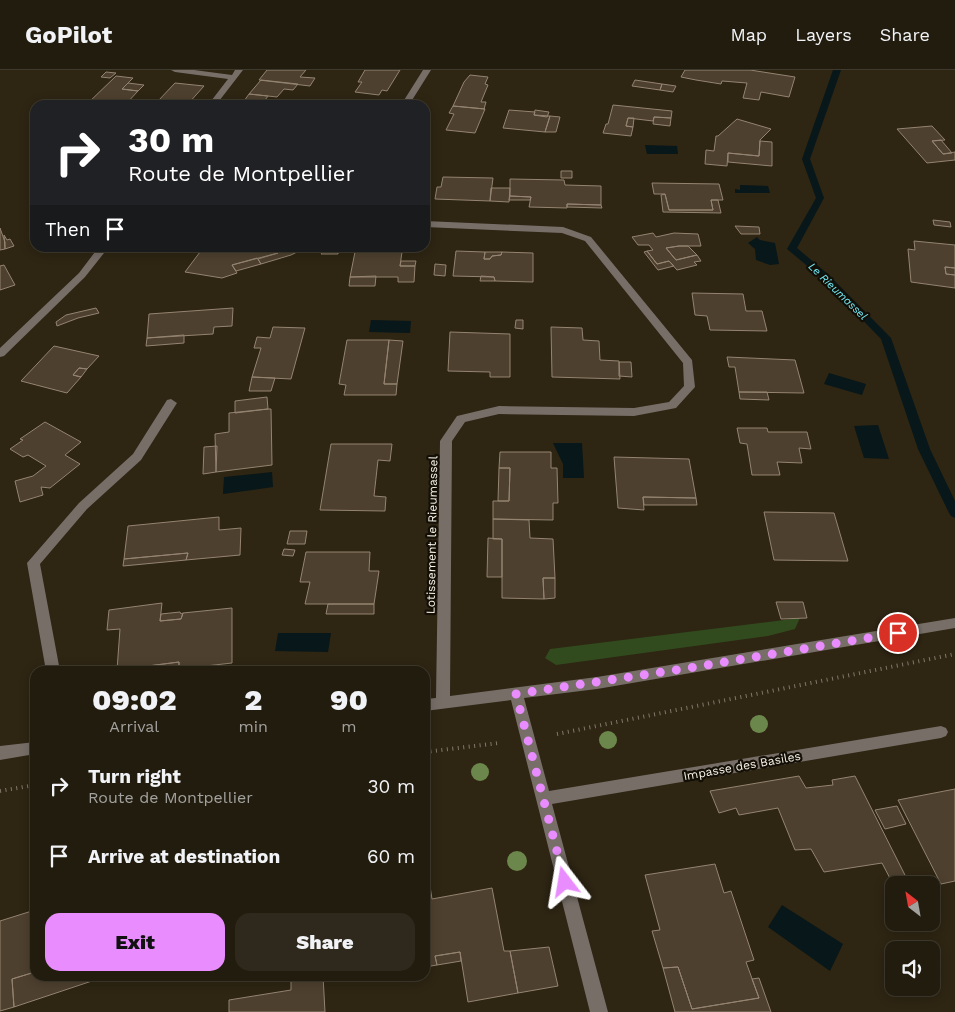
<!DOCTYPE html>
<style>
:root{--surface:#221c0e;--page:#2e291c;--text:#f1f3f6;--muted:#a2a19e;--line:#3f3a2e;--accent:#e98dfe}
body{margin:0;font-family:"Work Sans",sans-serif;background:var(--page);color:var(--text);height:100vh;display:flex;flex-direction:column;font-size:19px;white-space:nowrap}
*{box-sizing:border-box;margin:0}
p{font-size:16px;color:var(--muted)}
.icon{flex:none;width:28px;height:28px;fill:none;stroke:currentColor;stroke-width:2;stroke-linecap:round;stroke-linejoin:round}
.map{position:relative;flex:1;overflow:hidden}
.details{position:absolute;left:30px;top:596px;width:400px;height:315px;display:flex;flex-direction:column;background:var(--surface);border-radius:15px;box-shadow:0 2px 12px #0003,0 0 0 1px var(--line)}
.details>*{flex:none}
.hud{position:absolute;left:30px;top:30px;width:400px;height:152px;border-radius:15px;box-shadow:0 2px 12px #0003,0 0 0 1px var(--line);background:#202124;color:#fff;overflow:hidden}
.needle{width:32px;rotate:329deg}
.buttons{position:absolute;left:885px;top:806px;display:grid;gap:10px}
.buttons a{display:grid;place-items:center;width:55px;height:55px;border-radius:10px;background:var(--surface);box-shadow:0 2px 12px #0003,0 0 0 1px var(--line);font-size:25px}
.pin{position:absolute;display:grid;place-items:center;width:42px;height:42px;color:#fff;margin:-21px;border:2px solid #fff;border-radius:50%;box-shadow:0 1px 5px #0007}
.me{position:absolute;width:55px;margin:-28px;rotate:346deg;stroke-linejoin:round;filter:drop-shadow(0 0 4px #0008)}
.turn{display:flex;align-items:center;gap:18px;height:105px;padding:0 15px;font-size:22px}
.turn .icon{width:65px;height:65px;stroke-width:2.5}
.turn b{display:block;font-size:35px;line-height:42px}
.then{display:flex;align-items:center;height:48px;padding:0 15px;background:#0003;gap:10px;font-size:19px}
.eta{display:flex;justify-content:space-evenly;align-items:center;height:85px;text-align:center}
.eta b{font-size:30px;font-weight:800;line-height:35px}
.action{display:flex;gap:10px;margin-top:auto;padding:10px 15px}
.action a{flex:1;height:58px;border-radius:15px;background:var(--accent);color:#111;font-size:20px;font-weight:800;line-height:58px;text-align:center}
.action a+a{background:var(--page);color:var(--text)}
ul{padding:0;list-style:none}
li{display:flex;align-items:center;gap:15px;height:70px;padding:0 15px}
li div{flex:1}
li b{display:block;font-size:19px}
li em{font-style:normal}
header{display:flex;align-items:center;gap:30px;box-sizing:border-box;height:70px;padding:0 25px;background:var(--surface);border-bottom:1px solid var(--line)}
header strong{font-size:24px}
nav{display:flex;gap:28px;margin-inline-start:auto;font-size:18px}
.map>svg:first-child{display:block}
.green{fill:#314b1e}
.water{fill:#081719}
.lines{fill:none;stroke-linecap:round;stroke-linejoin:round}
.stream{fill:#081719;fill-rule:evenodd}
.building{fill:#4e402f;stroke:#948471}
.path{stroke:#81796a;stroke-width:4;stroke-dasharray:1 4.5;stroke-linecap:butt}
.minor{fill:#776e68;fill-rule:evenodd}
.tree{fill:#6c874b}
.route{stroke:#e98dfe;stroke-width:9;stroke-dasharray:0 16.2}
.labels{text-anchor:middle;stroke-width:4.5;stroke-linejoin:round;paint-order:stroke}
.far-water-label{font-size:11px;font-style:italic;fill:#71ebf7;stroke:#130f07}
.street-label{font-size:12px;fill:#f8f2e7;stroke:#130f07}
</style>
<header>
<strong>GoPilot</strong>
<nav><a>Map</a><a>Layers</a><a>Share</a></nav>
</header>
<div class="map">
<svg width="955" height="942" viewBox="0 0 955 942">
<rect width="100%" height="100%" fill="#2e2513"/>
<path class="green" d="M800,548L795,559L768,566L556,595L545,588L550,579Z"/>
<path class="water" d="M645,75L677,76L678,84H647Z
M740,115L768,116L770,123H735V119L740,120Z
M757,167L760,170L775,173L779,194L770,195L756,190L755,179L748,173Z
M371,250L411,251L410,263L369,262Z
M829,303L866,314L862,325L824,314Z
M878,355L889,389L864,388L854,356Z
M553,373H582L584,408H563V394Z
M272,402L273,417L223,424L224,407Z
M278,563H331L328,582L275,581Z
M782,835L843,874L830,901L768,857Z"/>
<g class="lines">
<path class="stream" d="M833,0H841L810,89L824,128L797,178L829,205L891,268L930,379L955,431V448L951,446L949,443L918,379L881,269L823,209L787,179L816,128L802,89Z"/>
</g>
<path class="building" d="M267,0H306L300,7L315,8L310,16L259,10Z
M365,0H400L387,21L382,20L379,25L355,22L362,12H358Z
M685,0H750L795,7L789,27L761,22L759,30L743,28L747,13L722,11L721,14L696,10L681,7Z
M106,2L116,3L110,8L101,7Z
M470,5L488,7L485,14L488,15L481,32H486L484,39H485L453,36L464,12Z
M116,6L133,8L122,19L138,21L125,35H86Z
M261,10L298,14L293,20L284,19L277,27L249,24Z
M635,10L662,14L660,20L632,16Z
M128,13L144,15L138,21L122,19Z
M175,13L204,16L188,34L158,31Z
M662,14L676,16L673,22L660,20Z
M249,24L268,26L263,33L244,31Z
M613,35L672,41L671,48L654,47L653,51L628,48L626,56L633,57L631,66L603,63L606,54H608Z
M453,36L485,39L475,63L446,60L454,44L449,43Z
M509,40L535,42L534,45L550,46L545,62L503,58Z
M535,40L549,42L547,47L534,45Z
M550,46L560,47L556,62H545Z
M654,47L671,48L670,56L653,54Z
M628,48H634L633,57L626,56Z
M737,49L771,59L760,70L759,86L728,83L727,96L705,94L706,80L714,81L716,66H718Z
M932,56L945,70L932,71L943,84L955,82V90L927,93L897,59Z
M941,70L952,83L943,84L932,71Z
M760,71L772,72V96L728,92V83L759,86Z
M561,101H572V108H561Z
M443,107L493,108L490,131L435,129L437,117H441Z
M510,109L564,110L565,115L601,116V135L567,134V138L529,137L531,127L510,126Z
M652,113L719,114L723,130H711L713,140H669L665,124H654Z
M491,118H510L509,132L490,131Z
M665,124L669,140H713L711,130H718L721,143L663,142L661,125Z
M510,126L531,127L530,130H509Z
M567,134L601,135L602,138L567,137Z
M933,150L950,152L951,157L934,155Z
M735,156L759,157L760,164H741Z
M0,158L5,172V179L0,180Z
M653,163L656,167L674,163L698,164L701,176H679L666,178L676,190L697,185L701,191L694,192L697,195L677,200L669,191L657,194L647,181L653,180L649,175H638L632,167Z
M4,165L7,170L10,169L14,176L5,179Z
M914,171L955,175V198L945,197L946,204L955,205V218L911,212L908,179L915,180Z
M679,176H688L697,185L676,190L666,178Z
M203,178H280L275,179L278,183L232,195L237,203L222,208L185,202Z
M280,178H305L291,185L261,194L258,189L278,183L275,179Z
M326,178H339L338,184H321Z
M385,178H402V182H384Z
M456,181L485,182L484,189H490L492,186L501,185L502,182L533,183V212L495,211L494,207L453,206Z
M647,181L657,194L669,191L674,196L658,200L644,182Z
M355,182H402L400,196H415L414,212H398V207H350Z
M485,182H502L501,185L492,186L490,189H484Z
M257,188L261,194L236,201L232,195Z
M401,191H416L415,196H400Z
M435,194L446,195L445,206L434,205Z
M4,195L15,215L0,220V196Z
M945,197L955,198V205L946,204Z
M376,206L375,216H349L350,207Z
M481,206L494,207L495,211H480Z
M692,223L743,224L746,241H762L767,261L710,260L707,246L695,245Z
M96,238L99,243L78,248L57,256L56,252L66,245Z
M233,238L232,256L214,257L213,264L147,268L149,244Z
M516,250H523V259L515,258Z
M273,257L305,258L291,309L252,307L261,278H254L257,267L270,268Z
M551,257L582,258L583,270L599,271L600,290L619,291L620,309L552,307Z
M450,262L510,264V307H490V302L448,301Z
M184,265V273L146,276L147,268Z
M347,270H389L384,314H397L396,325H344L346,315L339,314Z
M389,270L403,271L397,314H384Z
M54,276L99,286L87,299L79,298L73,305L81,307L67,323L21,311Z
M727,287L795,290L804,323L739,322L735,297H729Z
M619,292H631L632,307L619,306Z
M79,298L87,299L81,307L73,305Z
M252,307L275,308L271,321H249Z
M739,322H767L769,330L740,329Z
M267,327L268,339L235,343V331Z
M268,339H271L272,395L216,402L215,364L229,362V343Z
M45,352L81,372L65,385L80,394L50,418L41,417L43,425L20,432L15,411L33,406L46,396L28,385L23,387L10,379L23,370L20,369Z
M737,358H767L768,362H807L811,379L799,378L802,393L777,392L780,405H752L747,374L740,373Z
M331,374H392L390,391L378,390L374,426L386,427L385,441L320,440Z
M217,376L216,402L203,404L204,377Z
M500,382H551V398H557L558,433H553V450L493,449V431H509L510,398H499Z
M614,387L689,389L696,428L643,427L644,440L618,438Z
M499,398H510L509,431H498Z
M643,427L696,428L697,435H644Z
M764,442L834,443L848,491L774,490Z
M219,447V460L241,458L240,485L186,490L188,483L124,489L128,456Z
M493,449L529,450L530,468L553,469L555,508H543L544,529L502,528V469H493Z
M290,461H307L305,474H287Z
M488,468L502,469V507H487Z
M284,479L295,480L293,486L282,485Z
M306,482H370L369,501H379L374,534H305L310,512H300Z
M188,483L186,490L123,496L124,489Z
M543,508H555V528L544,529Z
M776,532H803L807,548L781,549Z
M162,533L160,551L181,549L183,543L232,538V593L179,599V592L117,600L120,559L107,560L109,540Z
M328,534H374V544H326Z
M180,542L181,544L183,543L181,549L160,551L161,544Z
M179,592V599L117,601V600Z
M799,706L806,718L833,715L832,710L855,706L910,815L894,816L882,793L824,802L811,779L795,780L778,738L739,745L736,738L719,743L710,721Z
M955,719V811L941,814L898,730Z
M897,736L906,754L885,759L875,740Z
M715,794L724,823L731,821L754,890L746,892L759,928L692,939L678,897L663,898L652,861L660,860L645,805Z
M425,797H427L432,829L492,818L504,881H510L518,923L468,932L460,882L435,886L437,895L425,897Z
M35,840V902L12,909L14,937L0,941V851Z
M549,877L558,916L518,923L510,881Z
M460,882L461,891L437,895L435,886Z
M678,897L692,939L759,928L752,909L759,908L771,942H675L663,898Z
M35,902V906L104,907L14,937L12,909Z
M291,906H323L325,942H229V930L291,920Z"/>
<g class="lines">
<path class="path" d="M557,664L955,584
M425,682L499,673
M0,721L35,715"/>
<path class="minor" d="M171,0H194L232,5L235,0H243L216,35H208L228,9L175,2Z
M423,0H431L409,35H401Z
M425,151L563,157L591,167L692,290L695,317L676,338L634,346L499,344L465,352L452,371L450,626L597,607L955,548V558L597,619L524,628L549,721L941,656L946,658L948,662L946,666L941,668L552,734L608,942H590L511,630L425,641V629L436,628L440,371L457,346L499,336L634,338L669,332L684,316L683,293L585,171L562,163L425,157Z
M98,178H108L85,207L4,286L0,287V278L79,203Z
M171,329L177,333L141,390L87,439L40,494L60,601H46L27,493L79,433L133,384L167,330Z
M35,672V684L0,690V676Z"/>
</g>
<g class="tree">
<circle cx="759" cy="654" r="9"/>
<circle cx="608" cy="670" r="9"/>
<circle cx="480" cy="702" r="9"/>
<circle cx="517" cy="791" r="10"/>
</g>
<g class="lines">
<path class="route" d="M565,812L516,624L689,598L898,563"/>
</g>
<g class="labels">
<g class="far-water-label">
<text transform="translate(838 221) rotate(44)" y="4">Le Rieumassel</text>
</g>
<g class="street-label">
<text transform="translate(432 465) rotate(-89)" y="4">Lotissement le Rieumassel</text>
<text transform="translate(742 696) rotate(-10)" y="4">Impasse des Basiles</text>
</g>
</g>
</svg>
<div class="buttons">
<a><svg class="needle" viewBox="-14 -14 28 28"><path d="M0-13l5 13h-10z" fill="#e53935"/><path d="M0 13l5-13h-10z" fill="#a2a19e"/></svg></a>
<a><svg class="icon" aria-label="sound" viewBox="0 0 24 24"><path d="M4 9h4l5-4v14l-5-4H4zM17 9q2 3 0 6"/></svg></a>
</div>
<div class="pin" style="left:898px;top:563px;background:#d93025"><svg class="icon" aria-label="arrive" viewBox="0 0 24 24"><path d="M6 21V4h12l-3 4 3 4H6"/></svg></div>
<svg class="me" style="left:565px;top:812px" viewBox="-20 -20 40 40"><path d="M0-17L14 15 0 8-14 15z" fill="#e98dfe" stroke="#fff" stroke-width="4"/></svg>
<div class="hud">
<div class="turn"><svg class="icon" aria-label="right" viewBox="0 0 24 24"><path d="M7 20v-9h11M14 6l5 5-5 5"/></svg><div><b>30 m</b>Route de Montpellier</div></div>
<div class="then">Then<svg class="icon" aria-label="arrive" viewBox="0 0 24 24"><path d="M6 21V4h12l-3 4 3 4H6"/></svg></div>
</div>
<section class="details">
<div class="eta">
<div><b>09:02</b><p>Arrival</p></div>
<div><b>2</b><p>min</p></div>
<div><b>90</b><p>m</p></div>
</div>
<ul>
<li><svg class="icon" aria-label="right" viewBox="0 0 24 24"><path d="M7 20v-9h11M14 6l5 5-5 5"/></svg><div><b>Turn right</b><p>Route de Montpellier</p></div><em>30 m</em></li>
<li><svg class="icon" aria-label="arrive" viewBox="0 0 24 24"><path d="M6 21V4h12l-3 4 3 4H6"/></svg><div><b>Arrive at destination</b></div><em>60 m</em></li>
</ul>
<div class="action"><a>Exit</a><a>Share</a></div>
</section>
</div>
